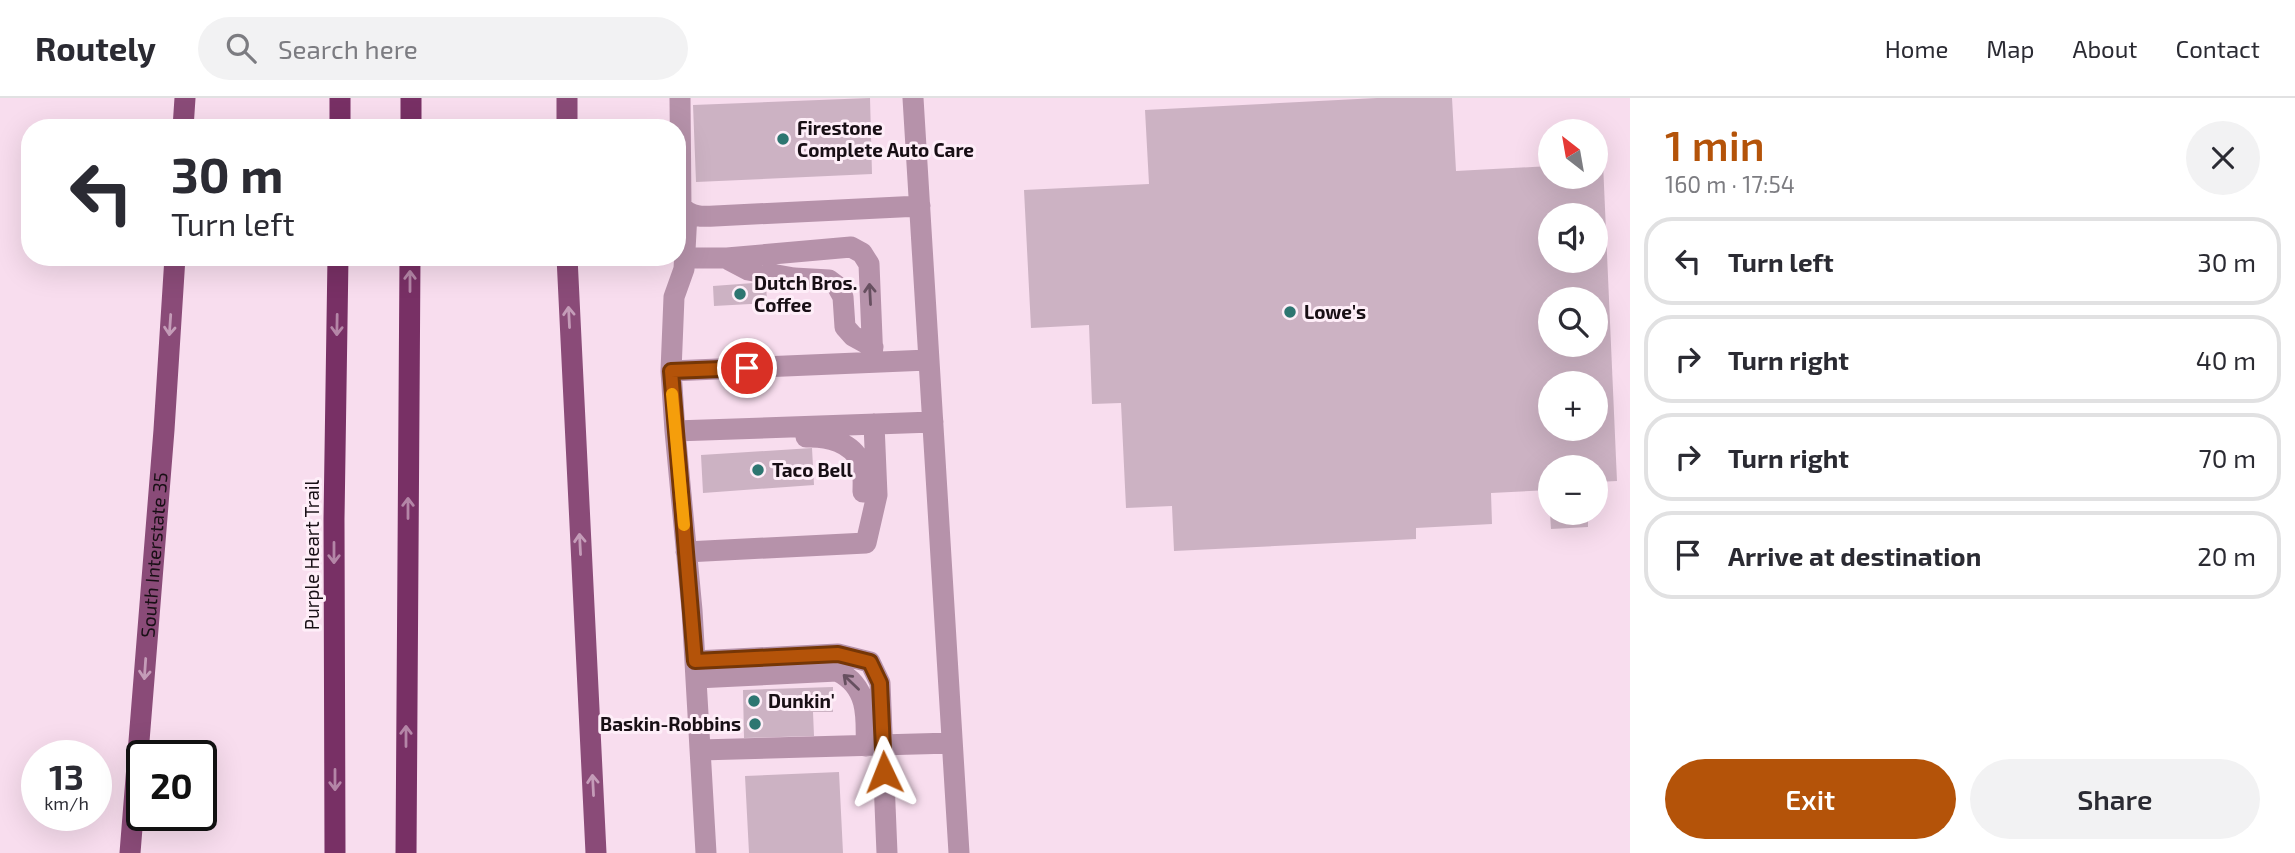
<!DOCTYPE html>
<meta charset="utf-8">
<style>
:root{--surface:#fff;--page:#f2f2f3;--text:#2b2b33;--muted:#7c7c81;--line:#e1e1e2;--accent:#b45309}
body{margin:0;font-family:"Exo 2",sans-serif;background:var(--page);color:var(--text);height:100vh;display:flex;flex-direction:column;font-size:26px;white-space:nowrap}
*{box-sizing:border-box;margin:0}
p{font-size:23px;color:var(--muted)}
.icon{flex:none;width:38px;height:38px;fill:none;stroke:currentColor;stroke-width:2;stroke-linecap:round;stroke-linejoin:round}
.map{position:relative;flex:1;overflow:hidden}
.panel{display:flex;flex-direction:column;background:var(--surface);width:665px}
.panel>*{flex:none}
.top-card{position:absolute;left:21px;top:21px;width:665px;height:147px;border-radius:28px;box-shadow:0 7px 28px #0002;background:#fff;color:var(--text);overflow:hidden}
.needle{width:46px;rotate:329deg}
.tools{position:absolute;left:1538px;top:21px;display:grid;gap:14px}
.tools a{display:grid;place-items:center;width:70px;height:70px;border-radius:50%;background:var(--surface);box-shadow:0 7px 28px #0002;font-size:35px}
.speed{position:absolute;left:21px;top:642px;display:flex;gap:14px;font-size:35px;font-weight:700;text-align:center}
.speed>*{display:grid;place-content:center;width:91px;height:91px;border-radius:50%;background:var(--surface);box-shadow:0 7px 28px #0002;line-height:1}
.speed small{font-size:18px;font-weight:400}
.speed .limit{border:4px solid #111;border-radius:10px;background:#fff;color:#111}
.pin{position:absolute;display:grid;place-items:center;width:60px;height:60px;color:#fff;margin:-30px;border:4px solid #fff;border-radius:50%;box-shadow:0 2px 7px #0007}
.me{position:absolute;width:77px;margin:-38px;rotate:358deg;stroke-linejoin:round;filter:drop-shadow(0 0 5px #0008)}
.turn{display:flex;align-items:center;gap:24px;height:147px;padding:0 35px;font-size:32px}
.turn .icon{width:91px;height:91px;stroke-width:2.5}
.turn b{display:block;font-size:49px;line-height:60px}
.round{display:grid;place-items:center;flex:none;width:74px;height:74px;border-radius:37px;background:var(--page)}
.overview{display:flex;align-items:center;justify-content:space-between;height:119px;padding:0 35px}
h1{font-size:42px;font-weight:600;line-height:52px;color:var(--accent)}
.button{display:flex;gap:14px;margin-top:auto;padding:14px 35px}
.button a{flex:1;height:80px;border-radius:42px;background:var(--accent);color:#fff;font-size:28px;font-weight:600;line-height:80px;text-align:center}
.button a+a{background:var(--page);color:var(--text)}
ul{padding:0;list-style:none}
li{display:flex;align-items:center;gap:21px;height:88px;margin:0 14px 10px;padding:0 21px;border:4px solid var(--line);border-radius:28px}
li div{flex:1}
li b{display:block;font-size:26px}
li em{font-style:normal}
header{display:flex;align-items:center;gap:42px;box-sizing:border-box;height:98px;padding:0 35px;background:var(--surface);border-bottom:2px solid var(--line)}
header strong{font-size:33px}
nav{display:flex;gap:38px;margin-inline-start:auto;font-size:24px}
.search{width:490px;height:63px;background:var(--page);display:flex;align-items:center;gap:18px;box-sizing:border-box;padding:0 24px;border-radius:38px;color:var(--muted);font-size:26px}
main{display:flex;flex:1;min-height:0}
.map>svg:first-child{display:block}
.building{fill:#ccb2c3;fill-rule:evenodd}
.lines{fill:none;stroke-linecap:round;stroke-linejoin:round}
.minor{stroke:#b692aa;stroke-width:21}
.major{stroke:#8a4b78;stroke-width:21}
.highway{stroke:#783065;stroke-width:21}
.oneway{stroke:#b486a7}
.oneway2{stroke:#675060}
.oneway3{stroke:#c49cb8}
.route-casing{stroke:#753606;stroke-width:18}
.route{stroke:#b45309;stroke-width:12}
.slow{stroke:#f59e0b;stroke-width:12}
.poi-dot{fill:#2d7671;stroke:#feeef8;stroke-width:2.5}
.labels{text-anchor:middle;stroke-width:6;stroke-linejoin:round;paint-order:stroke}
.poi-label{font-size:19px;font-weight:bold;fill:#180f15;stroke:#feeef8;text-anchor:start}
.street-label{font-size:19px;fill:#180f15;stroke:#feeef8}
</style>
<header>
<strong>Routely</strong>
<div class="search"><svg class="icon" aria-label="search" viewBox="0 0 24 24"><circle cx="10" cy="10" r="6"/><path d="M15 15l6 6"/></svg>Search here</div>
<nav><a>Home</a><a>Map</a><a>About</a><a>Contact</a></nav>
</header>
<main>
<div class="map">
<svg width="1630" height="755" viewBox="0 0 1630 755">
<rect width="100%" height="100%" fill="#f8ddee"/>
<path class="building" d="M870,0L872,76L696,84L693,7Z
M1377,0H1452L1456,73L1550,68V79H1596V66L1603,65L1617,383L1596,384V369H1550V392L1491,395L1492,426L1416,430V441L1174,453L1172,408L1126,410L1121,305L1092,306L1089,227L1031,230L1024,92L1149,86L1145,12ZM1550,117H1596V163H1550ZM1550,201H1596V247H1550ZM1550,285H1596V331H1550Z
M766,184L767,205L714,208L713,188Z
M812,350L814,387L703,395L701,357Z
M1550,415H1588V429L1551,431Z
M833,589V614H813L814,638L744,640L743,592Z
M839,674L843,755H749L745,678Z"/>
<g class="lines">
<path class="minor" d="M680,0L681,109C692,119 701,119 715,118L920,108
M913,0L959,755
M685,160H727L851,149L862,155L869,166L873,264
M729,162L748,172L794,180L829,182L837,188L843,199L845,229L853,238L873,249
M671,273L674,199L684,171L687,115
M675,333L671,273L928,262
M806,339C827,338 852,344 861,365C864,373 863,385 863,394
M686,454L866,445L877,397L874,326
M695,563L838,556L870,564L880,585L887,755
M696,580L837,573C868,588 867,617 866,648
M700,652L952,645
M706,755L692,512L675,333L933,324"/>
<g class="major">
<path d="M183,30L185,0"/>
<path d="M567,30V0"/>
<path d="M567,159L596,755"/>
<path id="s1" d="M130,755L164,332L175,159"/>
</g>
<path class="highway" d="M340,30V0
M411,30V0
M335,755L334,421L338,159
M406,755L410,159"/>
</g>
<defs><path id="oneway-shaft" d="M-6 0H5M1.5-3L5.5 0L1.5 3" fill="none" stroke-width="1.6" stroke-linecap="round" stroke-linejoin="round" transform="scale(1.75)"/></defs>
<g class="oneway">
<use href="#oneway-shaft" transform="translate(410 183) rotate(-90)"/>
<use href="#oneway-shaft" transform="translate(337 227) rotate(91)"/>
<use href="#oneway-shaft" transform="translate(408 410) rotate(-90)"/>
<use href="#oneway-shaft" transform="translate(334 455) rotate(90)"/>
<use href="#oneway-shaft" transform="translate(406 638) rotate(-90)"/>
<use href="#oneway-shaft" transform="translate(335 682) rotate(90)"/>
</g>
<g class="oneway2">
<use href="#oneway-shaft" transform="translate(870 196) rotate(-93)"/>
<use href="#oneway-shaft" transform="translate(851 584) rotate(-136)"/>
</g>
<g class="oneway3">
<use href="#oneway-shaft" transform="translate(569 219) rotate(-93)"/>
<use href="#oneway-shaft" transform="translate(170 227) rotate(94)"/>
<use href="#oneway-shaft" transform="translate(580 446) rotate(-93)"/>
<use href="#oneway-shaft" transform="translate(145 571) rotate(94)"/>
<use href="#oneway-shaft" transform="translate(593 687) rotate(-93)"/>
</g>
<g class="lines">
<g class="route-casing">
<path id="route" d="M747,270L671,273L695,563L838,556L870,564L880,585L884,674"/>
</g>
<use href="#route" class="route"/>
<path class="slow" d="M672,296L684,427"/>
</g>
<g class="poi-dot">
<circle cx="783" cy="41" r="7"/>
<circle cx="740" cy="196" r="7"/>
<circle cx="1290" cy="214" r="7"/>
<circle cx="758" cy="372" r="7"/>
<circle cx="754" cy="603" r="7"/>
<circle cx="755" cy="626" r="7"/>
</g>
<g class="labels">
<g class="poi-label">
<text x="797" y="37">Firestone<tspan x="797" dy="22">Complete Auto Care</tspan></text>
<text x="754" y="192">Dutch Bros.<tspan x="754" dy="22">Coffee</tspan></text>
<text x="1304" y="221">Lowe's</text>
<text x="772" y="379">Taco Bell</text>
<text x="768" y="610">Dunkin'</text>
<text x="741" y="633" text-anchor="end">Baskin-Robbins</text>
</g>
<g class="street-label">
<text dy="7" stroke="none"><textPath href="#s1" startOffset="299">South Interstate 35</textPath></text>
<text transform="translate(312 457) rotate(-90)" y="7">Purple Heart Trail</text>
</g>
</g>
</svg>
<div class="tools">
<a><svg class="needle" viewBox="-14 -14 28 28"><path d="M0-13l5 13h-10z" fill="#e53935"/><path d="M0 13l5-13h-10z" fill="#7c7c81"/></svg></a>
<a><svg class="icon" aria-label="sound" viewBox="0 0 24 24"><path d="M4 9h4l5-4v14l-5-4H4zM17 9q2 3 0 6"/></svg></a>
<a><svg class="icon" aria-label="search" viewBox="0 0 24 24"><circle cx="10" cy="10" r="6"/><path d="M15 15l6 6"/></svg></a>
<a>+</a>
<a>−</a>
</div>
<div class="speed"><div>13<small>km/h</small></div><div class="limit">20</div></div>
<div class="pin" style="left:747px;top:270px;background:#d93025"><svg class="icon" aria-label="arrive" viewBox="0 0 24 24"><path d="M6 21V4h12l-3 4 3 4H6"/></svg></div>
<svg class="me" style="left:884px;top:674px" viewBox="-20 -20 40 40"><path d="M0-17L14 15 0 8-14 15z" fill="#b45309" stroke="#fff" stroke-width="4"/></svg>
<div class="top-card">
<div class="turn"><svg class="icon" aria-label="left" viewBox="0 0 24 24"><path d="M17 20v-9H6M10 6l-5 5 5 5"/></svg><div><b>30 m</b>Turn left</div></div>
</div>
</div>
<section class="panel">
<div class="overview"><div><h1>1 min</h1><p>160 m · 17:54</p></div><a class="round"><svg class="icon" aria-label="close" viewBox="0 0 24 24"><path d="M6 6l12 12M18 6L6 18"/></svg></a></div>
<ul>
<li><svg class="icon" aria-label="left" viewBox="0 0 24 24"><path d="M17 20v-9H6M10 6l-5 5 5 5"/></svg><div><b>Turn left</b></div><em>30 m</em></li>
<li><svg class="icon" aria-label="right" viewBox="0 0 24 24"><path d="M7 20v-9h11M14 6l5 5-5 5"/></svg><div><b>Turn right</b></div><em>40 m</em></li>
<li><svg class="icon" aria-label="right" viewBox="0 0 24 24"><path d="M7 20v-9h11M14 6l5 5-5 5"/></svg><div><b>Turn right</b></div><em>70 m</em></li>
<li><svg class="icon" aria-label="arrive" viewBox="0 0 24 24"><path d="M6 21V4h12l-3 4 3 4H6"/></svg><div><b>Arrive at destination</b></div><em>20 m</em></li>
</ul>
<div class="button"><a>Exit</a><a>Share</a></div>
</section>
</main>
